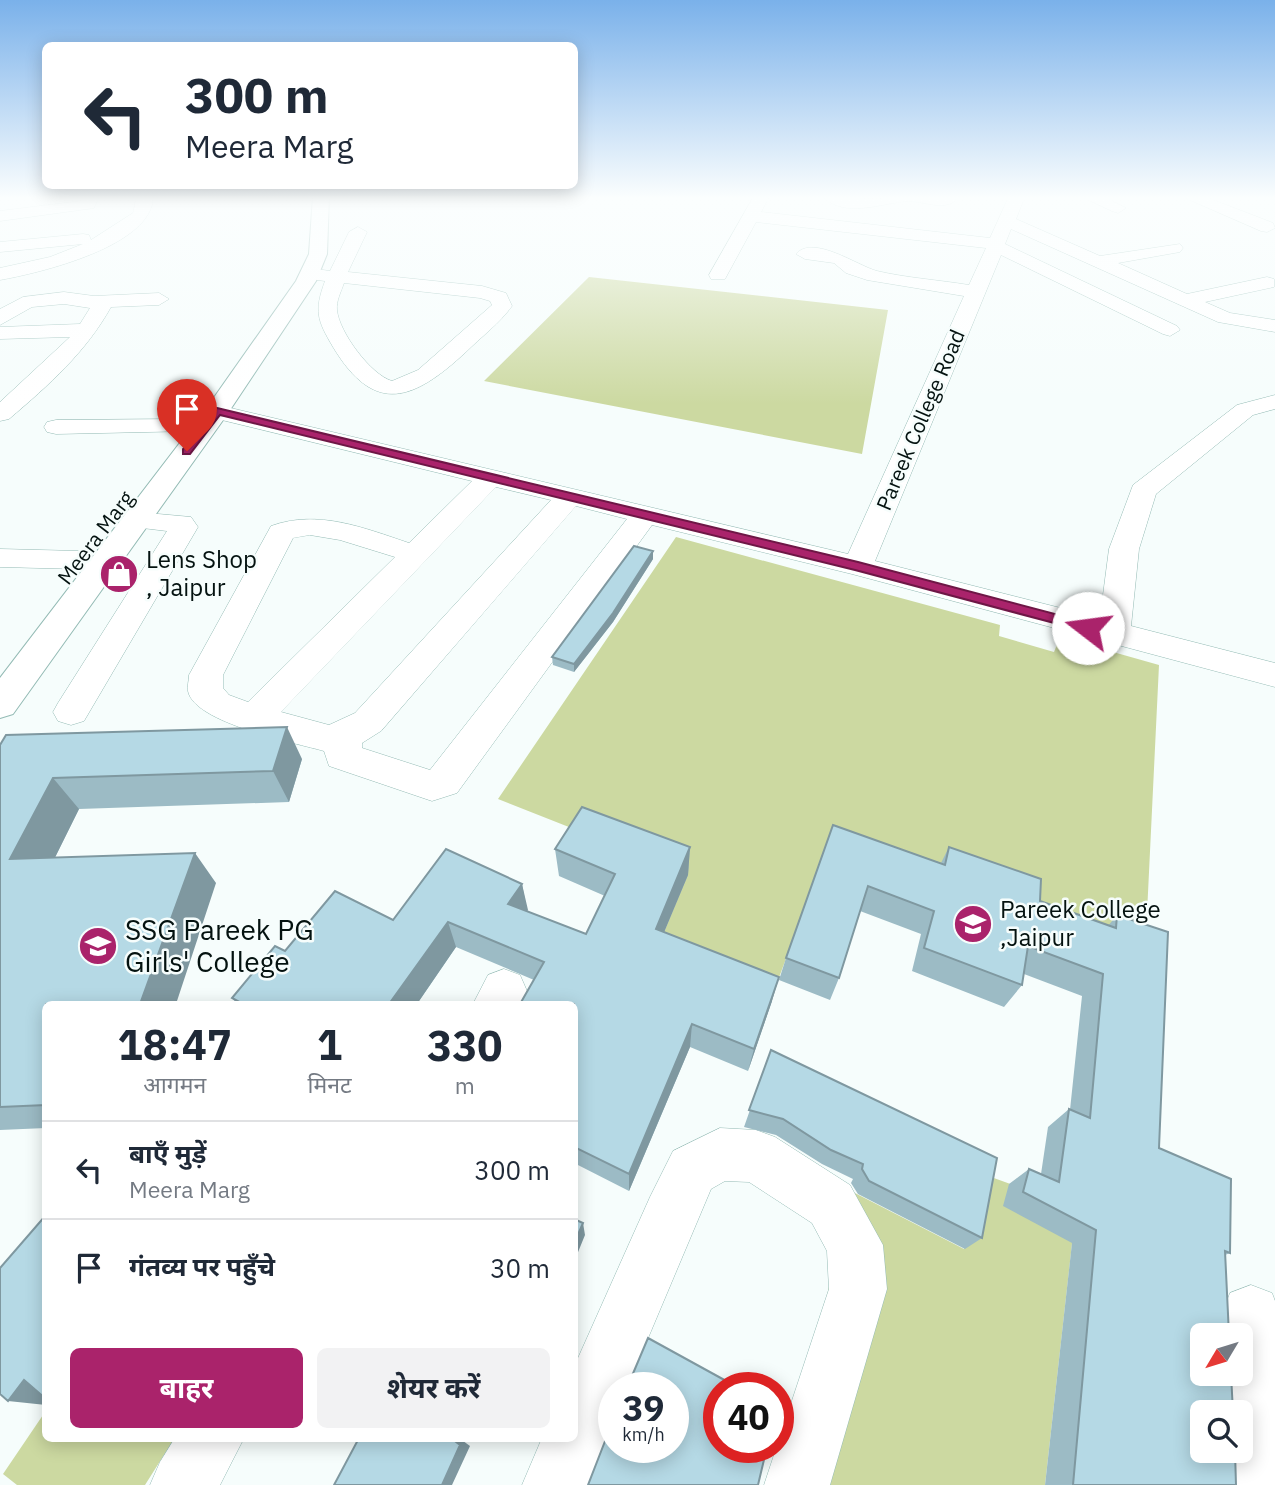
<!DOCTYPE html>
<html lang="hi">
<meta charset="utf-8">
<style>
:root{--surface:#fff;--page:#f2f2f3;--text:#1f2937;--muted:#747a83;--line:#e0e1e3;--accent:#aa236b}
body{margin:0;font-family:"IBM Plex Sans","Noto Sans Devanagari",sans-serif;background:var(--page);color:var(--text);height:100vh;display:flex;flex-direction:column;font-size:26px;white-space:nowrap}
*{box-sizing:border-box;margin:0}
p{font-size:23px;color:var(--muted)}
.icon{flex:none;width:38px;height:38px;fill:none;stroke:currentColor;stroke-width:2;stroke-linecap:round;stroke-linejoin:round}
.map{position:relative;flex:1;overflow:hidden}
.drawer{position:absolute;left:42px;top:1001px;width:536px;height:441px;display:flex;flex-direction:column;background:var(--surface);border-radius:10px;box-shadow:0 4px 18px #0003}
.drawer>*{flex:none}
.hud{position:absolute;left:42px;top:42px;width:536px;height:147px;border-radius:10px;box-shadow:0 4px 18px #0003;background:#fff;color:var(--text);overflow:hidden}
.needle{width:46px;rotate:232deg}
.controls{position:absolute;left:1190px;top:1323px;display:grid;gap:14px}
.controls a{display:grid;place-items:center;width:63px;height:63px;border-radius:10px;background:var(--surface);box-shadow:0 4px 18px #0003;font-size:35px}
.speed{position:absolute;left:598px;top:1372px;display:flex;gap:14px;font-size:35px;font-weight:700;text-align:center}
.speed>*{display:grid;place-content:center;width:91px;height:91px;border-radius:50%;background:var(--surface);box-shadow:0 4px 18px #0003;line-height:1}
.speed small{font-size:18px;font-weight:400}
.speed .limit{border:10px solid #d22;background:#fff;color:#111}
.pin{position:absolute;display:grid;place-items:center;width:60px;height:60px;color:#fff;margin:-72px -30px;border-radius:50% 50% 50% 0;rotate:-45deg;box-shadow:0 0 7px #0007}
.pin .icon{rotate:45deg}
.me{position:absolute;width:77px;margin:-38px;rotate:285deg;stroke-linejoin:round;filter:drop-shadow(0 0 5px #0008)}
.turn{display:flex;align-items:center;gap:24px;height:147px;padding:0 28px;font-size:32px}
.turn .icon{width:91px;height:91px;stroke-width:2.5}
.turn b{display:block;font-size:49px;line-height:60px}
.eta{display:flex;justify-content:space-evenly;align-items:center;height:119px;text-align:center}
.eta b{font-size:42px;font-weight:700;line-height:49px}
.button{display:flex;gap:14px;margin-top:auto;padding:14px 28px}
.button a{flex:1;height:80px;border-radius:10px;background:var(--accent);color:#fff;font-size:28px;font-weight:700;line-height:80px;text-align:center}
.button a+a{background:var(--page);color:var(--text)}
ul{padding:0;list-style:none}
li{display:flex;align-items:center;gap:21px;height:98px;padding:0 28px;border-top:2px solid var(--line)}
li div{flex:1}
li b{display:block;font-size:26px}
li em{font-style:normal}
.map>svg:first-child{display:block}
.green{fill:#ccd9a1}
.lines{fill:none;stroke-linecap:round;stroke-linejoin:round}
.minor-casing{stroke:#94bbb5;stroke-width:1}
.major-casing{stroke:#94bbb5;stroke-width:2}
.minor{fill:#fff;fill-rule:evenodd}
.major{fill:#fff;fill-rule:evenodd}
.wall{fill:#9cbbc5}
.shaded-wall{fill:#7f98a0}
.building{fill:#b5d9e5;stroke:#7f98a0;stroke-width:2}
.route{fill:#aa236b;stroke:#6e1746;stroke-width:2}
.labels{text-anchor:middle;stroke-width:5;stroke-linejoin:round;paint-order:stroke}
.far-street-label{font-size:21px;fill:#041210;stroke:#f6fdfc}
.poi-label{font-size:24px;fill:#041210;stroke:#f6fdfc;text-anchor:start}
.near-poi-label{font-size:28px;fill:#041210;stroke:#f6fdfc;text-anchor:start}
</style>
<div class="map">
<svg width="1275" height="1485" viewBox="0 0 1275 1485">
<rect width="100%" height="100%" fill="#f6fdfc"/>
<path class="green" d="M589,277L888,310L862,454L484,381Z
M676,537L1000,625L999,636L1054,652L1060,637L1159,665L1145,955L826,851L771,999L655,954L688,874L498,799Z
M980,1173L1076,1208L1045,1485H788L849,1190L964,1249Z
M45,1412L46,1438L174,1439L145,1485H17L3,1474Z"/>
<g class="lines">
<g class="minor-casing">
<path id="minor" d="M83,196H99L94,208L0,221V211L81,201Z
M137,196H153C154,246 39,273 0,280V268L50,257L83,244L0,252V242L83,234L89,235L91,240L133,213Z
M754,196L769,197L761,212L990,238L1009,196H1025L1016,219L1100,256L1180,244L1183,248L1180,252L1118,263L1187,294L1267,277L1274,279V287L1205,302L1230,313L1275,320V332L1218,322L1011,229L1005,244L1177,326L1180,330L1170,336L1163,334L1001,255L875,561L1100,618L1109,549L1133,485L1237,405L1275,395V409L1253,415L1156,494L1139,549L1131,626L1275,663V687L852,574L652,525L457,793L432,801L329,766L324,751C296,743 194,723 188,691C187,687 189,680 189,675L271,526C318,509 364,528 409,543L472,481L193,413L189,408L193,403L201,401L848,554L964,296L867,280L846,273L834,263L805,259L796,254C813,234 858,266 877,271C907,278 939,280 969,285L986,248L756,222L725,279H711L709,275ZM496,487L551,500L355,713L329,725L281,712ZM576,506L627,519L430,770L362,748V743L381,731ZM310,535L340,540L395,557L248,702L229,695L223,688V675L293,538Z
M822,196L868,199L951,196L956,200C945,211 922,201 908,201C882,203 844,219 822,196Z
M1080,196H1102L1126,208L1118,213L1112,211Z
M1181,196H1203L1273,223L1275,228L1267,232L1261,231Z
M358,227L367,232L348,272L482,286L506,293L512,306C500,323 481,337 466,352C414,400 375,417 333,347C317,320 314,311 325,281L302,278L300,274L309,268L330,271L349,232ZM344,283L480,298L490,301L492,305L418,370L392,381C371,375 339,332 337,310C336,301 341,292 344,283Z
M64,292L94,296L159,293L169,299L159,305L111,307C86,352 49,385 9,419L0,421V402L70,337L0,339V327L80,324L90,308L64,304L32,307L0,325V309L23,297Z
M184,419L193,421L196,426L193,431L56,434L47,432L44,427L47,422L56,420Z
M136,512L191,517L198,527L84,721L71,725L58,721L53,712L58,703L167,531L126,526L122,520L126,514Z
M0,549L79,551L90,554L94,560L90,566L79,569L0,567Z
M504,969L520,975L527,991L521,1004H473L488,975Z
M720,1128L756,1130L775,1137L850,1185L883,1245L887,1289L830,1485H764L829,1289L827,1251L812,1223L749,1182L725,1181L711,1189L627,1388H614V1419L588,1485H522L542,1438H574V1367L650,1197L673,1151Z
M1251,1285L1272,1293L1275,1301V1485H1224V1451H1241V1412H1223V1374H1241V1335H1222V1314L1230,1293Z
M175,1438H244L220,1485H150L160,1462Z"/>
</g>
<g class="major-casing">
<path id="major" d="M313,196H329L327,254L316,281L226,416L13,714L0,718V678L208,406L296,281L309,254Z"/>
</g>
<use href="#minor" class="minor"/>
<use href="#major" class="major"/>
</g>
<path class="wall" d="M653,551V559L613,622L574,672L553,665L552,657Z
M0,745L302,759L289,802L79,809L55,857L216,883L46,1004V1128L0,1130Z
M833,825L941,863L949,847L1040,901L1108,926L1117,915L1159,1148L1230,1253L1225,1255L1236,1485H1045L1072,1243L1003,1206L1009,1184L1029,1169L1041,1174L1048,1127L1069,1109L1070,1110L1082,996L1024,974L1022,985L1004,1007L912,971L921,934L860,911L839,978L830,1000L779,980L786,958Z
M690,847L688,875L664,932L772,1001L748,1071L690,1047L629,1191L574,1163V1004L534,980L456,947L417,1004H237L232,998L285,951L393,920L522,884L527,911L586,934L605,896L559,876L555,849Z
M771,1050L982,1238L965,1249L858,1194L851,1183L853,1179L822,1164L776,1135L744,1127Z"/>
<path class="shaded-wall" d="M653,551V559L613,622L574,672V664Z
M287,727L302,759L289,802L273,771Z
M53,778L79,809L40,888L10,859Z
M690,847L688,875L655,954L656,929Z
M195,853L216,883L176,1004H140Z
M522,884L528,910L514,930L508,904Z
M448,922L456,947L417,1004H389Z
M779,977L772,1001L748,1071L754,1049Z
M692,1024L690,1047L629,1191V1174Z
M583,1223L585,1235L574,1262V1244Z
M24,1380L46,1383V1405L8,1401Z
M451,1438H459L470,1446L452,1485H442Z"/>
<path class="building" d="M634,546L653,551L613,613L574,664L552,657Z
M287,727L273,771L53,778L10,859L195,853L140,1004H46V1105L0,1107V745L6,735Z
M582,807L690,847L656,929L779,977L754,1049L692,1024L629,1174L574,1147V1004H520L544,962L448,922L389,1004H243L232,998L275,946L285,951L335,891L393,920L446,849L522,884L508,904L586,934L615,874L555,849Z
M833,825L945,865L949,847L1041,879L1040,901L1116,928L1117,915L1168,932L1159,1148L1231,1179L1230,1253L1225,1251L1229,1335H1202V1374H1231L1233,1412H1202V1451H1235L1236,1485H1073L1096,1230L1023,1192L1029,1169L1059,1182L1069,1109L1090,1118L1103,974L1028,946L1022,985L924,948L934,911L868,886L839,978L786,958Z
M771,1050L997,1158L982,1238L869,1181L862,1169L863,1164L831,1150L783,1119L749,1110Z
M46,1215V1399L24,1380L8,1401L0,1394V1268Z
M574,1219L583,1223L574,1244Z
M648,1338L739,1388H719V1447H767L758,1485H588L614,1418V1447H674V1388H615V1385L629,1383Z
M359,1438H451L460,1445L442,1485H334Z"/>
<linearGradient id="sky" x2="0" y2="1"><stop stop-color="#7ab1ea"/><stop offset="0.49" stop-color="#fbfefe"/><stop offset="1" stop-color="#fbfefe" stop-opacity="0"/></linearGradient>
<rect width="1275" height="404" fill="url(#sky)"/>
<path class="route" d="M217,408L858,562L1093,624L1095,628L1088,632L855,570L220,415L190,454H183V449Z"/>
<defs>
<g id="shop-disc" transform="scale(2.0125)"><circle r="9.5" fill="#aa236b" stroke="#f6fdfc"/><path d="M-5-2.5h2.3a2.7 3.5 0 0 1 5.4 0H5L5.5 6h-11ZM-1.5-2.5h3a1.5 2.3 0 0 0-3 0Z" fill="#fff"/></g>
<g id="school-disc" transform="scale(2.0125)"><circle r="9.5" fill="#aa236b" stroke="#f6fdfc"/><path d="M0-5L7-2L0 1L-7-2ZM-4 1L0 2.5L4 1V4Q0 6-4 4Z" fill="#fff"/></g>
<g id="university-disc" transform="scale(2.0125)"><circle r="9.5" fill="#aa236b" stroke="#f6fdfc"/><path d="M0-5L7-2L0 1L-7-2ZM-4 1L0 2.5L4 1V4Q0 6-4 4Z" fill="#fff"/></g>
</defs>
<g fill-rule="evenodd">
<use href="#shop-disc" x="119" y="574"/>
<use href="#school-disc" x="973" y="924"/>
<use href="#university-disc" x="98" y="946"/>
</g>
<g class="labels">
<g class="far-street-label">
<text transform="translate(921 420) rotate(-67)" y="7">Pareek College Road</text>
<text transform="translate(96 538) rotate(-53)" y="7">Meera Marg</text>
</g>
<g class="poi-label">
<text x="146" y="568">Lens Shop<tspan x="146" dy="28">, Jaipur</tspan></text>
<text x="1000" y="918">Pareek College<tspan x="1000" dy="28">,Jaipur</tspan></text>
</g>
<g class="near-poi-label">
<text x="125" y="940">SSG Pareek PG<tspan x="125" dy="32">Girls' College</tspan></text>
</g>
</g>
</svg>
<div class="controls">
<a><svg class="needle" viewBox="-14 -14 28 28"><path d="M0-13l5 13h-10z" fill="#e53935"/><path d="M0 13l5-13h-10z" fill="#747a83"/></svg></a>
<a><svg class="icon" aria-label="search" viewBox="0 0 24 24"><circle cx="10" cy="10" r="6"/><path d="M15 15l6 6"/></svg></a>
</div>
<div class="speed"><div>39<small>km/h</small></div><div class="limit">40</div></div>
<div class="pin" style="left:187px;top:451px;background:#d93025"><svg class="icon" aria-label="arrive" viewBox="0 0 24 24"><path d="M6 21V4h12l-3 4 3 4H6"/></svg></div>
<svg class="me" style="left:1088px;top:628px" viewBox="-20 -20 40 40"><circle r="19" fill="#fff"/><path d="M0-13L10 11 0 6-10 11z" fill="#aa236b"/></svg>
<div class="hud">
<div class="turn"><svg class="icon" aria-label="left" viewBox="0 0 24 24"><path d="M17 20v-9H6M10 6l-5 5 5 5"/></svg><div><b>300 m</b>Meera Marg</div></div>
</div>
<section class="drawer">
<div class="eta">
<div><b>18:47</b><p>आगमन</p></div>
<div><b>1</b><p>मिनट</p></div>
<div><b>330</b><p>m</p></div>
</div>
<ul>
<li><svg class="icon" aria-label="left" viewBox="0 0 24 24"><path d="M17 20v-9H6M10 6l-5 5 5 5"/></svg><div><b>बाएँ मुड़ें</b><p>Meera Marg</p></div><em>300 m</em></li>
<li><svg class="icon" aria-label="arrive" viewBox="0 0 24 24"><path d="M6 21V4h12l-3 4 3 4H6"/></svg><div><b>गंतव्य पर पहुँचे</b></div><em>30 m</em></li>
</ul>
<div class="button"><a>बाहर</a><a>शेयर करें</a></div>
</section>
</div>
